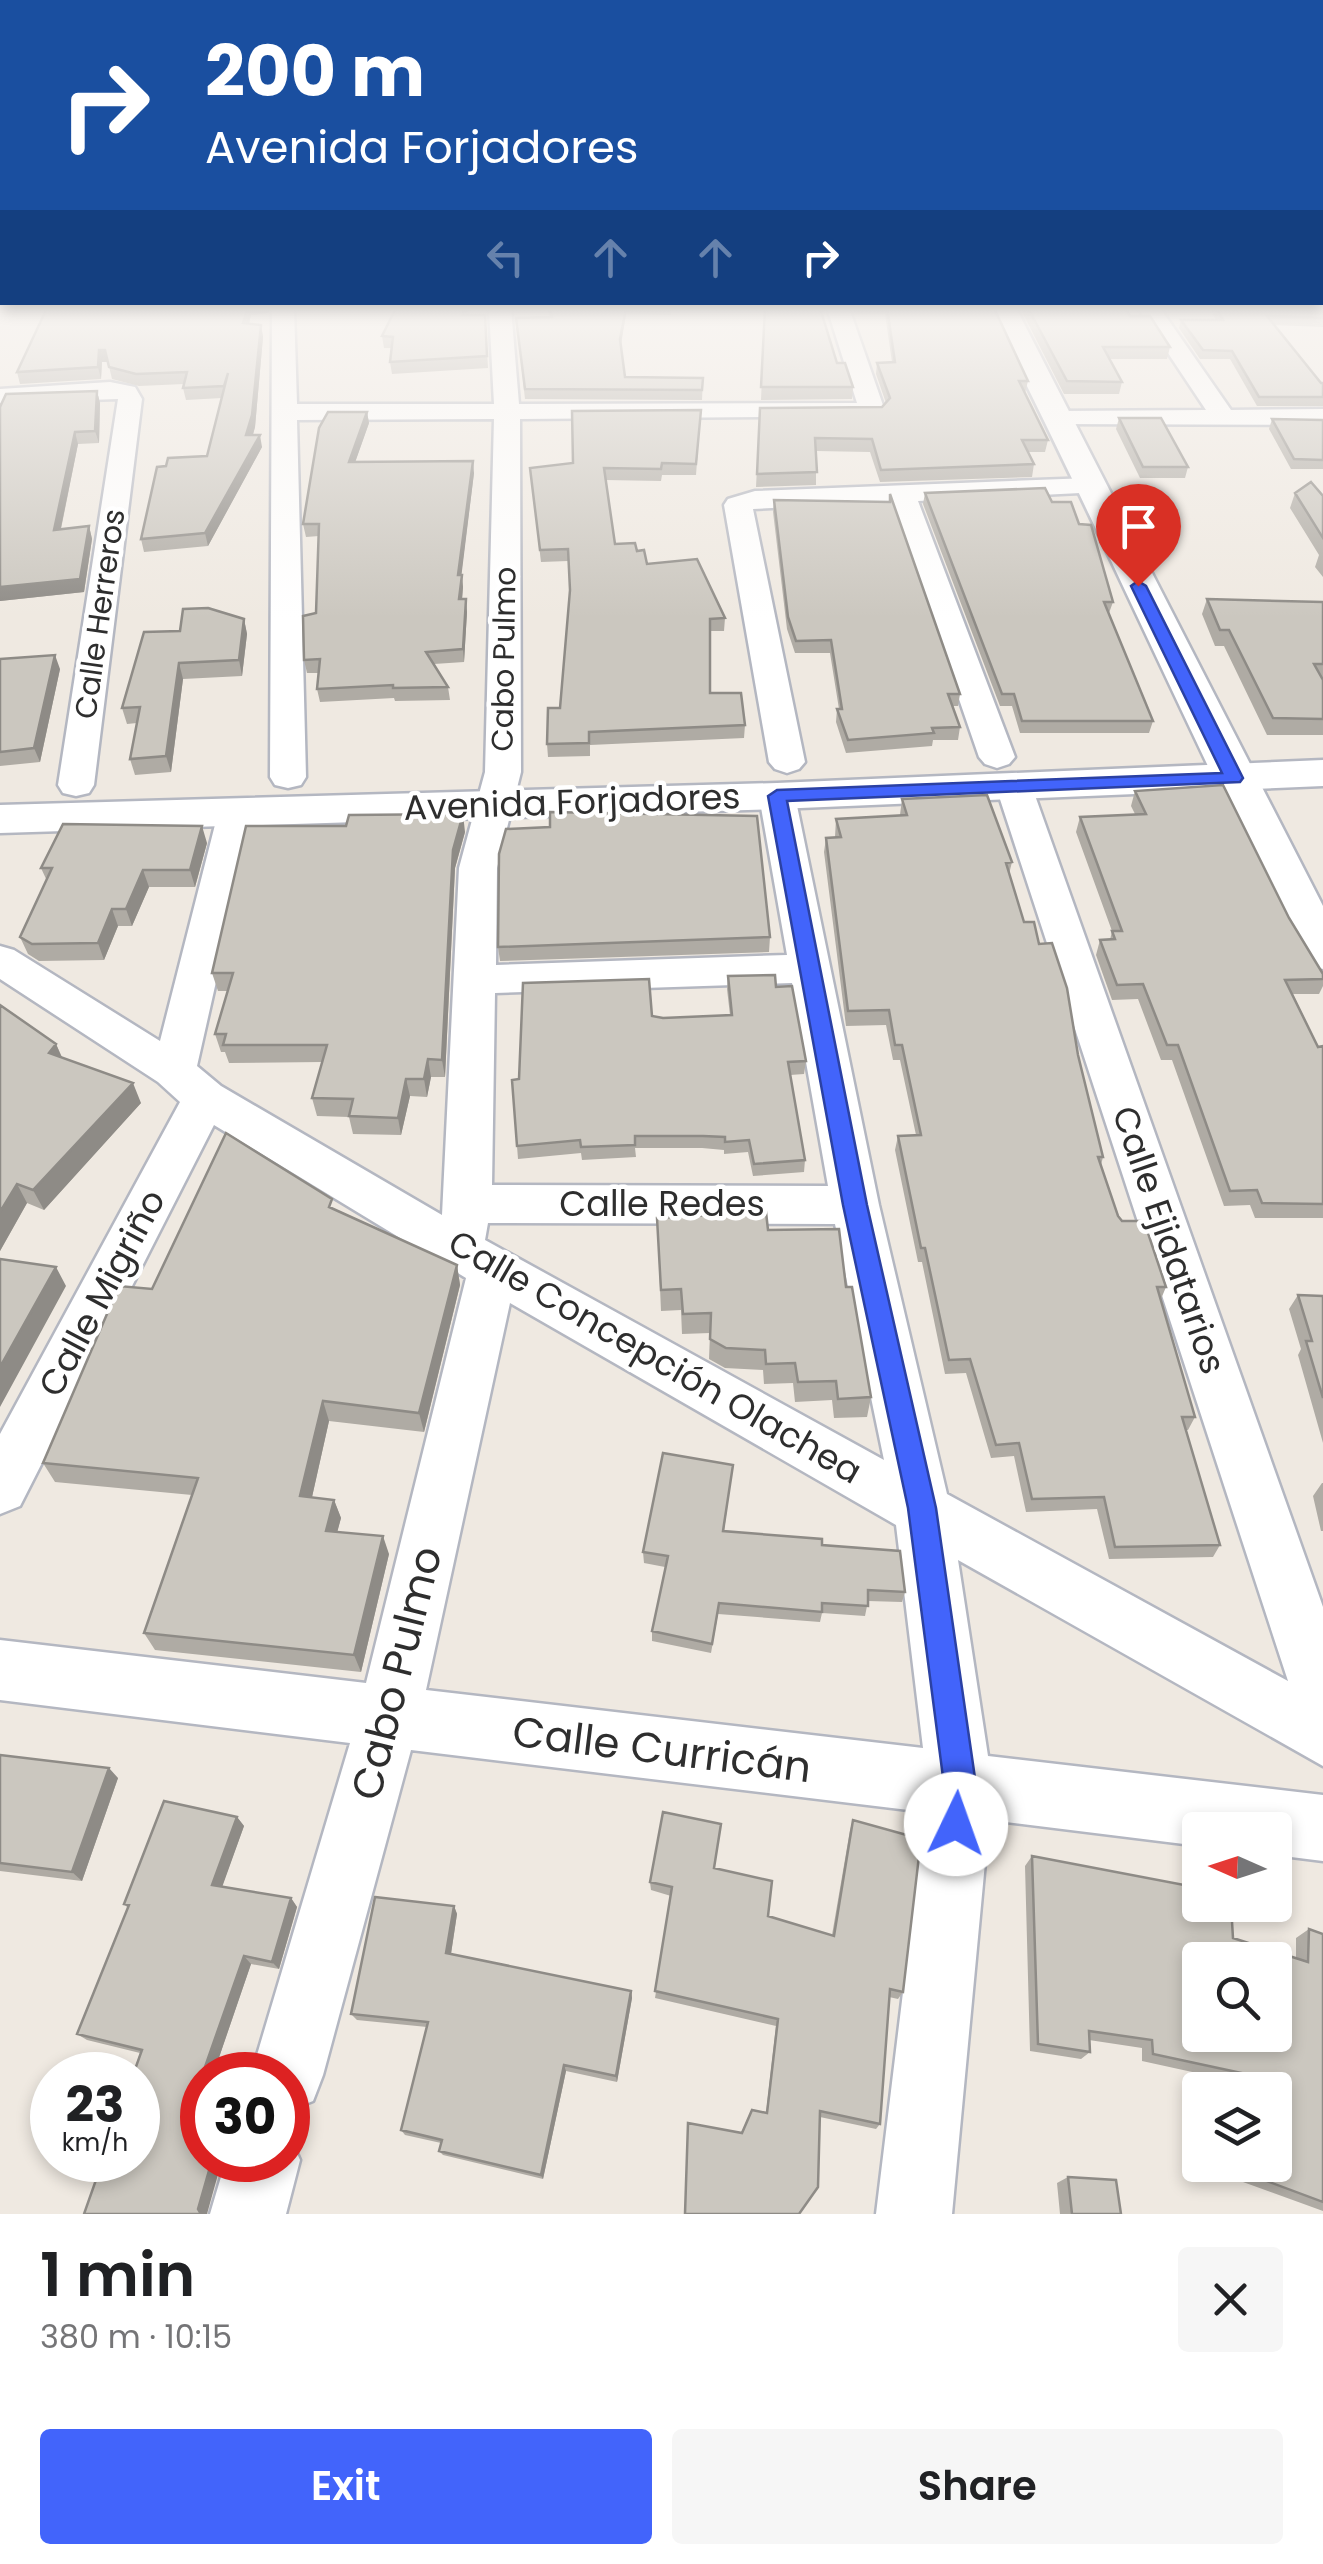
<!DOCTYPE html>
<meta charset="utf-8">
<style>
:root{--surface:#fff;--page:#f6f6f6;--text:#202124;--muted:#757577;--accent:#4264fb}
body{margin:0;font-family:Poppins,sans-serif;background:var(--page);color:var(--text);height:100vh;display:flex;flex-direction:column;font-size:38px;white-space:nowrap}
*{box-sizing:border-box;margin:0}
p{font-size:32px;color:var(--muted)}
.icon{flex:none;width:55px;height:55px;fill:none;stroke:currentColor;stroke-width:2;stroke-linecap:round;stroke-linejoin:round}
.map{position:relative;height:2214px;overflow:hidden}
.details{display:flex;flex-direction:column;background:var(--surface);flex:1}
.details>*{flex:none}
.top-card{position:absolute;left:0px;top:0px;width:1325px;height:305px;box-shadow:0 5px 15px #0003;background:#1a4fa0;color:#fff;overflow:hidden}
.needle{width:65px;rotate:273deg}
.tools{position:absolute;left:1182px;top:1812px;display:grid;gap:20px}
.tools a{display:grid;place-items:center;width:110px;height:110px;border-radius:10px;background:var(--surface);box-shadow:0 5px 15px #0003;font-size:50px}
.speed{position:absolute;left:30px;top:2052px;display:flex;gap:20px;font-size:50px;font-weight:700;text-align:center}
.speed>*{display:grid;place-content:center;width:130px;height:130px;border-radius:50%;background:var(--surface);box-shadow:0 5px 15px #0003;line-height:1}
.speed small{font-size:25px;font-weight:400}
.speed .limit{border:15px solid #d22;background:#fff;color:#111}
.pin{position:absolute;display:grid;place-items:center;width:85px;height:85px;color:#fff;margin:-102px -42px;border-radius:50% 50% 50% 0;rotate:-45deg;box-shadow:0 0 10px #0007}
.pin .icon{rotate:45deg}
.me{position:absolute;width:110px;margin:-55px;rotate:3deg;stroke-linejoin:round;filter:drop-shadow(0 0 8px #0008)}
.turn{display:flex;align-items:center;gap:35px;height:210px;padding:0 40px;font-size:45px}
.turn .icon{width:130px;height:130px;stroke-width:2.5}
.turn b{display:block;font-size:70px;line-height:85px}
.lanes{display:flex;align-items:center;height:95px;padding:0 40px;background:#0003;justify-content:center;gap:50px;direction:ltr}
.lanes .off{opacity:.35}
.round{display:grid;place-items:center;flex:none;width:105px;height:105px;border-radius:10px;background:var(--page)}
.summary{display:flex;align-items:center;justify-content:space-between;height:170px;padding:0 40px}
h1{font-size:60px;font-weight:600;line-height:75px}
.primary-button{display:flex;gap:20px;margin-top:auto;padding:20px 40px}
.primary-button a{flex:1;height:115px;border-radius:10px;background:var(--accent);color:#fff;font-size:40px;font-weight:600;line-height:115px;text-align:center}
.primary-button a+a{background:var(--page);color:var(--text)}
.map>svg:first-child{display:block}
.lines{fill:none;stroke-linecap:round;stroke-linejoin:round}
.minor-casing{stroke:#b4b7c1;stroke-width:5}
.tertiary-casing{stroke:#b4b7c1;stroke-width:5}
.secondary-casing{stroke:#b4b7c1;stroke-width:5}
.minor{fill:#fff;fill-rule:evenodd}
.tertiary{fill:#fff;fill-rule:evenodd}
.secondary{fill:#fff;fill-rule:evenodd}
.wall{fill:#afaba4}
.shaded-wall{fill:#8e8b86}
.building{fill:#cbc7bf;stroke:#8e8b86;stroke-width:2.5;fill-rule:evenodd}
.route{fill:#4264fb;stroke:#2b41a3;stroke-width:2.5}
.labels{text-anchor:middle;stroke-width:9;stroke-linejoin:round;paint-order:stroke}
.far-street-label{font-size:30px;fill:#2e2e2e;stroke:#fff}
.street-label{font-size:35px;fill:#2e2e2e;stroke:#fff}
.near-street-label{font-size:42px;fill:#2e2e2e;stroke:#fff}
</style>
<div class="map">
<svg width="1323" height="2214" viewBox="0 0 1323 2214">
<rect width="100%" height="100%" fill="#efe9e1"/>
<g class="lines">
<g class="minor-casing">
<path id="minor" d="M272,308H294L297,404H494L489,308H511L519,404L857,403L827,308H849L885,411L881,416L520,419L521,772L497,868L496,965L787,955L759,796L764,788L777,785L790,788L795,796L879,1205L947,1494L1288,1681L996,787L1001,779L1014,776L1027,779L1032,787L1323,1607V1766L958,1560L988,1756L1323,1795V1861L1275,1855V1830H1200V1846L989,1820L952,2214H876L925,1812L411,1750L323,2075L313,2101L288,2111V2075H251L350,1743L0,1700V1640L366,1683L466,1278L214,1125L20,1506L0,1514V1434L180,1102L158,1082L0,979V946L14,950L160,1041L218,813L223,805L236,802L249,805L254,813L197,1066L221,1086L442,1215L459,868L485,772L494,419L297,420L306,777L301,785L288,788L275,785L270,777ZM792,983L828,1186L492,1185L495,993ZM488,1223L835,1224L884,1460L485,1240ZM510,1303L896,1525L923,1748L426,1690Z
M1138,308H1160L1231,410L1323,409V425L1051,424L1047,419L1051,414L1060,411L1206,410Z
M110,382L135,387L142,399L94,785L89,793L76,796L63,793L58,785L118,399L0,403V389Z
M1090,478L1104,486L1100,492L918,501L1015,757L1009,764L997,768L985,764L979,757L891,502L753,509L805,762L799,769L787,773L775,769L769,762L724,505L728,499L755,491Z
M288,2133L300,2160L286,2214H210L226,2160H288Z"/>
</g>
<g class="tertiary-casing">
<path id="tertiary" d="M988,308H1016L1323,906V969L1305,964L1298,952C1192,739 1096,521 988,308Z"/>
</g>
<g class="secondary-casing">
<path id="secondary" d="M1323,760V786L777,809L0,833V805L777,783Z"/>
</g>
<use href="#minor" class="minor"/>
<use href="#tertiary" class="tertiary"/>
<use href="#secondary" class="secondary"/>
</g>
<path class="wall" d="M47,308H271L268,313L251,315L249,324L261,325L263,337L255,427L253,435L262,447L208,546L144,552L141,539L166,466L207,456L222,398L186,400L183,388L184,384L139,386L112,379L108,362H102L101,379L20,384L17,372Z
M296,308H382L298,311Z
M396,308H470L468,315H485L488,368L392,374L390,362L392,348H384L382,336Z
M547,308H671V315L626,314L621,345L625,377L703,378L702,400L525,399L516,318L550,317Z
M765,308H826L825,314H822L837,363L853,387L852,399L761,400Z
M852,308H994L1028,381L1025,393L1048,440L1045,452H1028L1034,464L1032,477L880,482L870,452L816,451V485L756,487L760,408L882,407L886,403L876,374L877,363L892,362L885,314H855Z
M1020,308H1125L1130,316L1170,347L1167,359H1109L1122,382L1119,394H1064Z
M1210,308H1323V327L1274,325L1321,383H1323V406H1257L1230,359H1200L1179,328L1181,320H1216Z
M97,391L100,403L99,443L78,444L61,529L89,526L92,539L84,592L0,601V407Z
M367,412L369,423L355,462L474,473L461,575L463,587L462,599L467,612L464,662L434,664L448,687L450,700L395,701L394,698L320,702L317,689L319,673H307L304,660L316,613L319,536L306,537L303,524Z
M1119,418L1188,467L1185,478H1140L1116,429Z
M1272,419L1323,420V469H1291L1269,429Z
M700,421L696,475H662L661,481L605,480L615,544L637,551L647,564L725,618L724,631H710V693L745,725L744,738L590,745V756L548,757L547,744L560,708L570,591L568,561L541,562L531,479L573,463Z
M925,493L1052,502L1079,524L1113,602L1109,613L1153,721L1149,733H1020L1012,706H1000L923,504Z
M1295,493L1323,496V577L1315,567L1319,555L1290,508Z
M890,494L960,694L958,706H952L960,727L958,740H933L932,746L846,753L836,722L837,709H839L830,653H795L787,629L773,512L774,500L889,502Z
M1207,599L1323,602V735H1267L1224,646H1215L1202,614Z
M244,619L247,634L242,676L183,679L171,772L135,775L130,759L137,723L127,724L122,708L180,631Z
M0,659L60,669L40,762L0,766Z
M1135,791L1289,918L1323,979V986L1319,994H1293L1318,1047L1323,1046V1218H1255L1250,1205L1224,1206L1172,1060H1161L1138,999L1112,1000L1096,955L1100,940H1110L1112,931L1076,832L1080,817L1135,814L1131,806Z
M902,799L1012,862L1009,874L1024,922L1039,944L1078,1055L1103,1157L1101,1165L1118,1216L1166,1287L1161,1299L1195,1417L1188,1430H1186L1220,1545L1213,1557L1109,1559L1097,1509L1026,1512L1014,1456L991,1458L966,1373L945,1374L922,1262H918L895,1150L898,1136L916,1135L900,1060H893L886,1025L846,1026L824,852L826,838L835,837L836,819L900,815Z
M465,832L455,868L445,1077H431L427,1097L410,1096L401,1135L353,1134L349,1117L317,1116L312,1098L322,1062L229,1063L225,1052H221L215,1034L228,991H218L212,973Z
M207,843L195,887H149L132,926H118L104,960L39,961L28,954L20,937L47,881L41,868Z
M770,937L769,952L500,961L498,947Z
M728,976L776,987L806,1061L804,1074L790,1075L805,1160L804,1172L753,1176L748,1152L724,1154V1150L702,1148H635L636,1157L582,1160L581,1153L518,1159L517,1146L519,1079L652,1016L663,1018L730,1015L727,989Z
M0,1005L56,1044L62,1057L141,1103L44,1210L27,1203L0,1251Z
M335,1209L457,1265L460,1285L424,1432L329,1421L312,1497L334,1500L341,1518L337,1532L389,1554L361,1672L155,1650L144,1633L192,1495L55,1482L43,1463L152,1289Z
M657,1218L768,1230L846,1287L871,1397L867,1417L834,1418L832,1400L795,1402L793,1383L764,1384L763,1370L725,1368L709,1359L710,1333L682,1334L681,1310L661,1311Z
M1298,1295L1323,1296V1443L1298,1355L1301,1349L1289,1309Z
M733,1465L724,1531L822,1545L905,1592L902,1602L868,1601L865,1616L822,1613L820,1622L718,1614L711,1653L652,1641V1631L665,1567L644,1563L643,1552Z
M1322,1483H1323V1531H1321L1313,1496Z
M0,1755L118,1778L82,1881L0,1871Z
M237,1817L244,1826L222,1886L291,1898L297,1907L279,1969L251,1964L213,2075H202V2160L206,2213L84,2214L140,2053L87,2040L77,2034L128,1908L124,1904Z
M853,1820L903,1992L898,1999L889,1997L880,2124L876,2129L820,2117L742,2133L766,2113L776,2026L655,1998L671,1896L651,1890L650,1882L715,1868L768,1916L832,1935L850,1830Z
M1032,1856L1233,1938L1296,1958V1938L1309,1929L1323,1934V2211L1243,2182L1244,2165H1275V2090H1247V2084L1142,2061V2048L1089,2040L1090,2052L1081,2059L1030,2051L1025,1866Z
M454,1906L457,1914L451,1954L631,1991L632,1998L617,2082L566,2071L543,2179L443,2155L439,2151L441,2143L405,2135L401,2130L427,2027L357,2020L351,2014Z
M1068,2177L1121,2214H1060L1057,2183Z"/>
<path class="shaded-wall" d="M248,308H271L268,313L251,315L246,334L243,323Z
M626,308V314L620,348V339Z
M261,325L263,337L255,427L249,448L246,435Z
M99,350H105L109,362H102L101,379L98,367Z
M97,391L100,403L99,443L95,431Z
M367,412L369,423L351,474L349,462Z
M75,432L78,444L58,542L54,530Z
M260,435L262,447L208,546L205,533Z
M473,461L474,473L460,587L458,575Z
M89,526L92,539L84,592L0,601V587Z
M462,575L463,587L461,612L459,599Z
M466,599L467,612L464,662L463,649Z
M244,619L247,634L242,676L239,660Z
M55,655L60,669L40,762L34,748Z
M179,663L183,679L171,772L166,756Z
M463,814L465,832L455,868L445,1077L442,1060L453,850Z
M202,826L207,843L195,887L190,870Z
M143,870L149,887L132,926L126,909Z
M112,909L118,926L104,960L98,943Z
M56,1044L65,1065L49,1053Z
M428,1059L431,1077L427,1097L424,1079Z
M406,1079L410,1096L401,1135L398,1118Z
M133,1083L141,1103L44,1210L33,1190Z
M17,1184L27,1203L0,1251V1212Z
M457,1265L460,1285L424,1432L419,1413Z
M56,1267L66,1286L0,1407V1367Z
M323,1401L329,1421L308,1515L300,1496Z
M334,1500L341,1518L333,1548L326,1531Z
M383,1536L389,1554L361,1672L354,1655Z
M109,1768L118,1778L82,1881L72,1872Z
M237,1817L244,1826L220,1893L212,1885Z
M291,1898L297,1907L279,1969L272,1962Z
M454,1906L457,1914L450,1960L446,1953Z
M244,1956L251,1964L213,2075H202V2105L193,2101Z
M631,1991L632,1998L617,2082L616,2076Z
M564,2065L566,2071L543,2179L541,2175Z
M212,2160H222L207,2214H201L198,2209Z"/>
<path class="building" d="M47,308H248L243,323L261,325L252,415L246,435H260L205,533L141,539L157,467L166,466L168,458L207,456L228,373L224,386L183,388L187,372L136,374L109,367L105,350H99L98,367L17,372Z
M396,308H465L462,315H485L487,356L390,362L393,337L382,336Z
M549,308H626L620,339L625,377L703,378L702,390L525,389L516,318L552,317Z
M765,308H820L837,363H845L853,387H761Z
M887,308H994L1028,381H1019L1048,440H1022L1034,464L881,470L872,439L815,438L817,472L757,474L760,408L882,407L890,398L877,363L895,362Z
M1028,308H1125L1130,316H1150L1170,347H1103L1122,382L1067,381Z
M1216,308H1323V318L1267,316L1321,383H1323V397H1259L1232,351L1203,350L1181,320H1223Z
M97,391L95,431L75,432L54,530L89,526L80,579L0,587V407L6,394Z
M701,410L696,464L662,463L661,469L604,468L615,544L635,543L637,551L644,550L647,564L697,559L725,618L710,619V693H741L745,725L589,732V743L547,744L548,708H560L570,590L568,549L540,550L530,468L573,463L572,411Z
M328,412H367L349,462L473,461L458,575H462L459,599H466L463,649L426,652L448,687L393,688V685L317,689L320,659L304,660L303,616L316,613L319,524H303L319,428Z
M1119,418H1161L1188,467H1143Z
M1272,419L1323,420V460L1294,459Z
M1311,482L1323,496V538L1295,493Z
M1045,488L1052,502H1071L1079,524L1091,525L1113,602H1104L1153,721H1022L1014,694H1002L925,493Z
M890,494L960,694H948L960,727L932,728L934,733L848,740L837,709H842L831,640L796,641L788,617L774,500L890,502Z
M1207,599L1323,602V664H1314L1323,680V719L1273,718L1229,630H1220Z
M208,608L244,619L239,660L179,663L166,756L130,759L140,707L122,708L144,632L180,631L183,609Z
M55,655L34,748L0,752V659Z
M1223,785L1289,918L1323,974V979L1285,980L1318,1047L1323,1046V1204L1262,1203L1257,1190L1230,1191L1178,1045H1167L1143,984L1117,985L1100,940L1115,939L1112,931H1122L1080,817L1146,814L1135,791Z
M987,795L1012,862L1006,863L1024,922H1034L1039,944L1052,943L1067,988L1078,1055L1103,1157H1098L1118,1216L1122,1221H1144L1166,1287H1157L1195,1417H1182L1220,1545L1115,1547L1104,1497L1032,1499L1019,1443L996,1445L970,1359L949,1360L925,1248H921L898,1136L921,1135L902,1045H895L889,1010L848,1011L826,838L841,837L836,819L907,815L902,799Z
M550,812L757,816L770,937L498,947L499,854L506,829L550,827Z
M463,814L453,850L442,1060L428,1059L424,1079H406L398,1118L349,1116L353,1099L312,1098L327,1045H223L226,1034H215L233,973H212L246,826H346L349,815Z
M63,824L202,826L190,870H143L126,909H112L98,943L32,944L20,937L52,868H41Z
M775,975L776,987L792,986L806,1061L788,1062L805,1160L754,1164L749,1140L725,1142V1137L703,1136H635V1145L581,1147L580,1140L517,1146L512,1080L519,1079L523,983L649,979L652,1016L663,1018L732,1015L728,976Z
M0,1005L56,1044L49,1053L133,1083L33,1190L17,1184L0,1212Z
M226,1133L332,1199L329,1207L457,1265L419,1413L323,1401L300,1496L334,1500L326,1531L383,1536L354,1655L144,1633L198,1478L43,1463L119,1286L152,1289Z
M766,1212L768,1230L839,1229L846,1287H852L871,1397L838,1399L836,1381L798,1382L795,1363L766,1364L765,1350L726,1348L710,1339L711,1313L683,1314L681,1289L661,1290L657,1218Z
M0,1259L56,1267L0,1367Z
M1298,1295L1323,1296V1398L1306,1341H1312Z
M663,1453L733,1465L723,1531L822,1539V1545L900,1551L905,1592L868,1590V1606L822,1603V1612L719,1603L712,1644L652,1631L668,1556L643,1552Z
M0,1755L109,1768L72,1872L0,1863Z
M164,1801L237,1817L212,1885L291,1898L272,1962L244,1956L193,2101L202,2103V2160H212L198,2209L201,2214H84L103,2160H138V2075H133L142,2050L77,2034L129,1905L124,1904Z
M663,1812L721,1824L714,1868L772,1881L768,1916L834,1936L853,1820L921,1839L903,1992L890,1989L880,2124L820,2111L818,2187L799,2214H685L688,2123L742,2133L752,2110L767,2113L778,2019L655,1991L672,1887L650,1882Z
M1032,1856L1200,1888V1905H1231L1233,1938L1308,1962L1309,1929L1323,1934V2202L1256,2177L1257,2165H1275V2090H1259L1260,2077L1153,2054L1152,2040L1089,2031L1090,2052L1038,2044ZM1200,1960H1275V2035H1200Z
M375,1897L454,1906L446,1953L631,1991L616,2076L564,2065L541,2175L439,2151L442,2140L401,2130L428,2022L351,2014Z
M1068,2177L1116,2180L1121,2214H1072Z"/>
<linearGradient id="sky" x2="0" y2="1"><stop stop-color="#7abfeb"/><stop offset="0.5" stop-color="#f8f5f2"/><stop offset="1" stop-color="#f8f5f2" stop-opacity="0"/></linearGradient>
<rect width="1323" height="618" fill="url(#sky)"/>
<path class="route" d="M1138,581L1146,586L1243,778L1240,782L787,801L867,1205L936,1508L976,1785L967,1836L956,1841L944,1836L939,1824L944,1785L908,1508L843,1205L768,796L777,790L1222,773L1131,586Z"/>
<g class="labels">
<g class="far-street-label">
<text transform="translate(100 614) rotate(-82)" y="10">Calle Herreros</text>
<text transform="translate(504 659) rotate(-89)" y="10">Cabo Pulmo</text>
</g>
<g class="street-label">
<text transform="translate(572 802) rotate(-2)" y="12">Avenida Forjadores</text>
<text x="662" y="1216">Calle Redes</text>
<text transform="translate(1169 1240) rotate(71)" y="12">Calle Ejidatarios</text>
<text transform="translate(102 1293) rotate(-62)" y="12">Calle Migriño</text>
<text transform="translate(655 1357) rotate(30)" y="12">Calle Concepción Olachea</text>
</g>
<g class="near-street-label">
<text transform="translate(396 1673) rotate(-76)" y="15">Cabo Pulmo</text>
<text transform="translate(662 1749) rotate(7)" y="15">Calle Curricán</text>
</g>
</g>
</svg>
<div class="tools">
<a><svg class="needle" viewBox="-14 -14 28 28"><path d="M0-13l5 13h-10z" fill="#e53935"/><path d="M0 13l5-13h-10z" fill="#757577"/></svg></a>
<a><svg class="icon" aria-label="search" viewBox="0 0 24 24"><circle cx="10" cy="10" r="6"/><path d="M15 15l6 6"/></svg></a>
<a><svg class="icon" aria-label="layers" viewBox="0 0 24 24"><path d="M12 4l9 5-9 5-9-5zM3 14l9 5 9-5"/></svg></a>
</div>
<div class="speed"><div>23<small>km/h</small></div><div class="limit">30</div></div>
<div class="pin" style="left:1138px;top:586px;background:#d93025"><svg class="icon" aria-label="arrive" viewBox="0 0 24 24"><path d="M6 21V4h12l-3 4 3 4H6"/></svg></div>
<svg class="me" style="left:956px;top:1824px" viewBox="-20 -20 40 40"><circle r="19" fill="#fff"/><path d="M0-13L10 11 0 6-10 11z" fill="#4264fb"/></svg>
<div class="top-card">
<div class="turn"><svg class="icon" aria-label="right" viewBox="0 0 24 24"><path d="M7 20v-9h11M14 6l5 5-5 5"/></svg><div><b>200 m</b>Avenida Forjadores</div></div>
<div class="lanes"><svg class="icon off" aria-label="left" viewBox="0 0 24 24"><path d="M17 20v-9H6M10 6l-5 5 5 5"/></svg><svg class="icon off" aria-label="ahead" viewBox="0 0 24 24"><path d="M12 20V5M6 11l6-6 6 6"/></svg><svg class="icon off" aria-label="ahead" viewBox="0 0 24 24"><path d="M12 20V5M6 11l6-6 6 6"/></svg><svg class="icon" aria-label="right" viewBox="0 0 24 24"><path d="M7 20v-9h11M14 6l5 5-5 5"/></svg></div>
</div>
</div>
<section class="details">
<div class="summary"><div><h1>1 min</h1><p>380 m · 10:15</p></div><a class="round"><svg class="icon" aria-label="close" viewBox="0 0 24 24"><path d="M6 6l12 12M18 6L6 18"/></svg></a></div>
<div class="primary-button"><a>Exit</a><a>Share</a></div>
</section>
